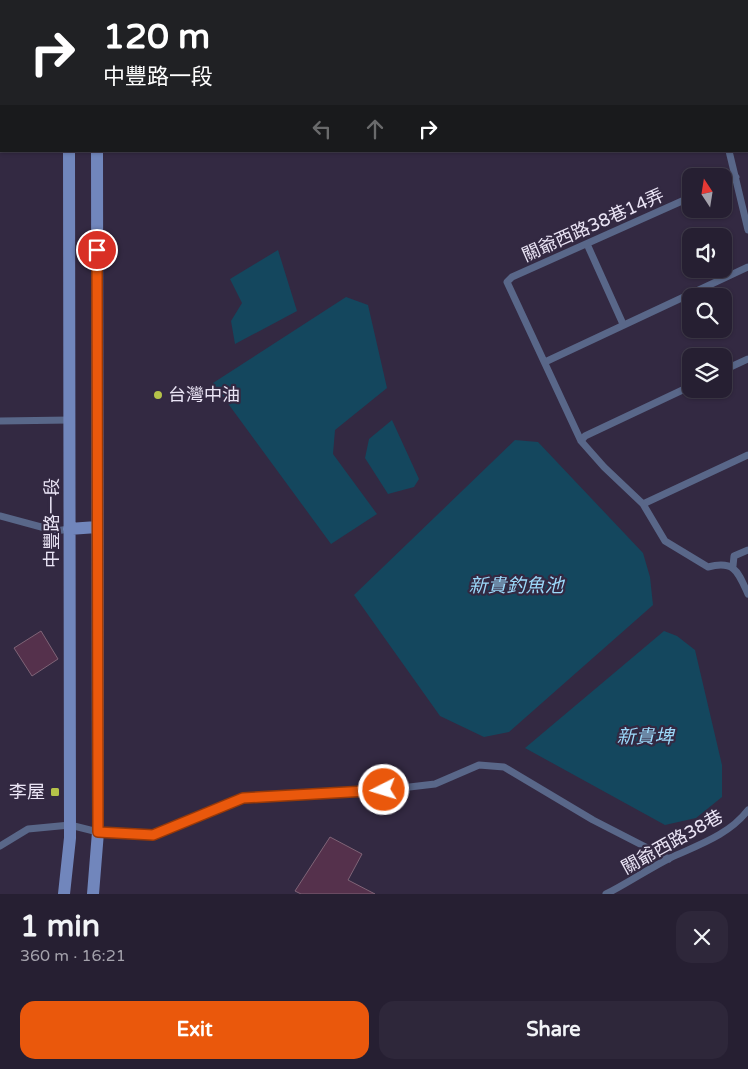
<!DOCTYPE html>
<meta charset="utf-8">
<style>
:root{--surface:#261f32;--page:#2e273a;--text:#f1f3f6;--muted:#a4a2ac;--line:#423d4d;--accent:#ea580c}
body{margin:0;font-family:"Varela Round","Noto Sans TC",sans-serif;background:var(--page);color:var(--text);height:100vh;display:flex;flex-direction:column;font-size:19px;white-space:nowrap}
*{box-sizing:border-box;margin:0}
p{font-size:16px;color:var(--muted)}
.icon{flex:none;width:28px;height:28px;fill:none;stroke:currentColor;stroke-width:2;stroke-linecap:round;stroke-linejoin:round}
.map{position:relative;height:894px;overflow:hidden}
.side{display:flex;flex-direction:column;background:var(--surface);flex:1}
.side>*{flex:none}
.banner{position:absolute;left:0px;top:0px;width:749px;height:152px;box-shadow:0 1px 4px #0004,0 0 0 1px var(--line);background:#202124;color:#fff;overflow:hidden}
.needle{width:32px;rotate:348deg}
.controls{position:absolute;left:682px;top:168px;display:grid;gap:10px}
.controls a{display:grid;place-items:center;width:50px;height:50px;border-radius:10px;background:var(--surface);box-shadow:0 1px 4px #0004,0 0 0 1px var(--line);font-size:25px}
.pin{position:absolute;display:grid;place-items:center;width:42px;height:42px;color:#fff;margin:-21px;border:2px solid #fff;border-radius:50%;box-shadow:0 1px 5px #0007}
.me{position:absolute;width:55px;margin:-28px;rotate:265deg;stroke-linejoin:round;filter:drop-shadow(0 0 4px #0008)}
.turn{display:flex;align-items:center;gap:18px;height:105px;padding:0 20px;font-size:22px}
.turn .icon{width:65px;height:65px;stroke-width:2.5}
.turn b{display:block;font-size:35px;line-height:42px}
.lanes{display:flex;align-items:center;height:48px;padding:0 20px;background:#0003;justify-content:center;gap:25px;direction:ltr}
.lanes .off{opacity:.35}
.round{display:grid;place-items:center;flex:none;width:52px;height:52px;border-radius:15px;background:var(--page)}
.headline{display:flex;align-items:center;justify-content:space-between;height:85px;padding:0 20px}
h1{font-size:30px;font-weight:700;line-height:38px}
.button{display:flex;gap:10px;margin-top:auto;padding:10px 20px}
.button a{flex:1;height:58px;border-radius:15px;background:var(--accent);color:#fff;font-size:20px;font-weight:700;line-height:58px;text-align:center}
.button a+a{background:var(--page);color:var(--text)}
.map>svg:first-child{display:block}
.water{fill:#14475e}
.building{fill:#55314c;stroke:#7f6477}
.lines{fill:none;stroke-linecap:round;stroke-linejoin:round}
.service{stroke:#596789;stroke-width:7}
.minor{stroke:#596789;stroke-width:12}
.secondary{stroke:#7186bc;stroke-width:12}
.route-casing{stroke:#983908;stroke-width:12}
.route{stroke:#ea580c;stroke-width:9}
.poi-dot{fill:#b5c249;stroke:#332942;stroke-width:2}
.labels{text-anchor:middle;stroke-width:4.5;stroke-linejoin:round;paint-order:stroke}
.street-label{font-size:18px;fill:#eae4f5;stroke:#332942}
.poi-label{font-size:18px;fill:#eae4f5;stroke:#332942;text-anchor:start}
.water-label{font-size:19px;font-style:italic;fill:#9cd9fa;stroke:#332942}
</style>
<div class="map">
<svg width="748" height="894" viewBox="0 0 748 894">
<rect width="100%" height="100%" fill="#332942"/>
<path class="water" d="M278,250L297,311L235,344L231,321L242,303L230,279Z
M346,297L368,305L387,388L335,430L333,454L377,514L331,544L213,383Z
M392,420L419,479L414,487L388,494L365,458L369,439Z
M515,440L538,442L643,553L650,577L653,605L509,732L484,737L440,716L354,595Z
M664,631L677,636L695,650L722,765V797L696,818L665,825L525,748Z"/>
<path class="building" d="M41,631L58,659L32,676L14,648Z
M330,837L362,854L348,880L375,894H301L295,891Z"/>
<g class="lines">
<path class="service" d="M715,0V1
M729,151L748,230
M724,183L736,177
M691,197L512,277L507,282L581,441L604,467L643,504L665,541L708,567C735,560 738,572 748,594
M587,244L623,324
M545,362L748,267
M724,370L748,359
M0,421L70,420
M581,441L585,436L691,386
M643,504L748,455
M0,516L56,531L69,529
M733,566L734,556L748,550
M0,846L28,829L70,825L98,832L153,835L243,798L367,792L435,784L479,765L504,767L593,820L669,859
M606,894C628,883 648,869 670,858C698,845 729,835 748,810"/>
<path class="minor" d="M491,0L493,1"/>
<path class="secondary" d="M75,1V0
M104,1V0
M69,529L97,527
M64,894L70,838L69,151
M93,894L98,832L97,151"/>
</g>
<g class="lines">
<g class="route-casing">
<path id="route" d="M97,250L98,832L153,835L243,798L384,790"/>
</g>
<use href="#route" class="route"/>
</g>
<g class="poi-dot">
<circle cx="158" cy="395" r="5"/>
<rect x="50" y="787" width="10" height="10" rx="2.5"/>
</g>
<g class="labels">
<g class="street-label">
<text transform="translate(593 225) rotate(-24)" y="6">關爺西路38巷14弄</text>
<text transform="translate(52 523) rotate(-90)" y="6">中豐路一段</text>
<text transform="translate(672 842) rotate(-29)" y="6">關爺西路38巷</text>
</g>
<g class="poi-label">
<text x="168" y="401">台灣中油</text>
<text x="45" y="798" text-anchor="end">李屋</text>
</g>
<g class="water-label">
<text x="516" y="592">新貴釣魚池</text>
<text x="645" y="743">新貴埤</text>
</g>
</g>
</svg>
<div class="controls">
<a><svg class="needle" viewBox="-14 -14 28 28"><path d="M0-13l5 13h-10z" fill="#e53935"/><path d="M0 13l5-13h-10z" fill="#a4a2ac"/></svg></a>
<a><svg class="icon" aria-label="sound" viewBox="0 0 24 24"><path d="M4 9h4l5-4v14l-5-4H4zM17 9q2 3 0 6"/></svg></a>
<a><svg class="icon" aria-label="search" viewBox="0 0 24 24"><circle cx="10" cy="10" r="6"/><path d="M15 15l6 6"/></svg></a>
<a><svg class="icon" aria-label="layers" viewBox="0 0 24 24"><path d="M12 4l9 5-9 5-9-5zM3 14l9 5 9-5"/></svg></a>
</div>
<div class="pin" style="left:97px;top:250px;background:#d93025"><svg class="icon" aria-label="arrive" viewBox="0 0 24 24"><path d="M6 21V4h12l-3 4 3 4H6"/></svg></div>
<svg class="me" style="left:384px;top:790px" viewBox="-20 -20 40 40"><circle r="17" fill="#ea580c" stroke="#fff" stroke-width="3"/><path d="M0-11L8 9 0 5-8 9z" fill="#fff"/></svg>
<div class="banner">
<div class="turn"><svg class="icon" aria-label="right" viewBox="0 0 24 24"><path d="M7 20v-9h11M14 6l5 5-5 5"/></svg><div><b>120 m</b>中豐路一段</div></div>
<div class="lanes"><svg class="icon off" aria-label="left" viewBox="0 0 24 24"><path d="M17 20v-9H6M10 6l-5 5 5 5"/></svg><svg class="icon off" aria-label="ahead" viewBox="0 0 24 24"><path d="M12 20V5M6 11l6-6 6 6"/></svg><svg class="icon" aria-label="right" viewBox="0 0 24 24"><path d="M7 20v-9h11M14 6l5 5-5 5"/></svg></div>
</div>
</div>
<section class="side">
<div class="headline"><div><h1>1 min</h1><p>360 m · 16:21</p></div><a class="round"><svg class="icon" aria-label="close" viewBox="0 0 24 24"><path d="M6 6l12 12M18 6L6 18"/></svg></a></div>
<div class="button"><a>Exit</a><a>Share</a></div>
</section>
